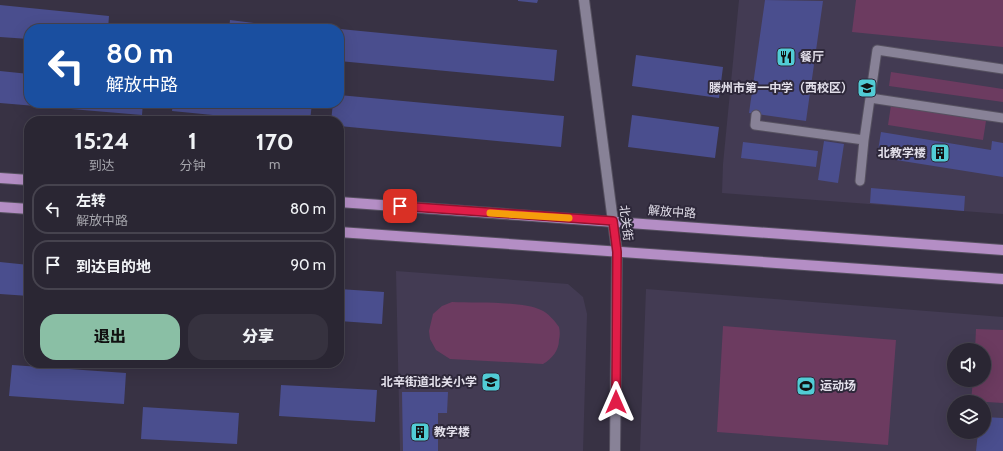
<!DOCTYPE html>
<html lang="zh">
<meta charset="utf-8">
<style>
:root{--surface:#2a2633;--page:#36323f;--text:#f1f3f6;--muted:#a5a5ac;--line:#46434e;--accent:#8abfa5}
body{margin:0;font-family:Cabin,"Noto Sans SC",sans-serif;background:var(--page);color:var(--text);height:100vh;display:flex;flex-direction:column;font-size:15px;white-space:nowrap}
*{box-sizing:border-box;margin:0}
p{font-size:13px;color:var(--muted)}
.icon{flex:none;width:22px;height:22px;fill:none;stroke:currentColor;stroke-width:2;stroke-linecap:round;stroke-linejoin:round}
.map{position:relative;flex:1;overflow:hidden}
.details{position:absolute;left:24px;top:116px;width:320px;height:252px;display:flex;flex-direction:column;background:var(--surface);border-radius:16px;box-shadow:0 4px 16px #0002,0 0 0 1px var(--line)}
.details>*{flex:none}
.guide{position:absolute;left:24px;top:24px;width:320px;height:84px;border-radius:16px;box-shadow:0 4px 16px #0002,0 0 0 1px var(--line);background:#1a4fa0;color:#fff;overflow:hidden}
.fabs{position:absolute;left:947px;top:343px;display:grid;gap:8px}
.fabs a{display:grid;place-items:center;width:44px;height:44px;border-radius:50%;background:var(--surface);box-shadow:0 4px 16px #0002,0 0 0 1px var(--line);font-size:20px}
.pin{position:absolute;display:grid;place-items:center;width:34px;height:34px;color:#fff;margin:-17px;border-radius:8px;box-shadow:0 2px 6px #0006}
.me{position:absolute;width:44px;margin:-22px;rotate:0deg;stroke-linejoin:round;filter:drop-shadow(0 0 3px #0008)}
.turn{display:flex;align-items:center;gap:14px;height:84px;padding:0 16px;font-size:18px}
.turn .icon{width:52px;height:52px;stroke-width:2.5}
.turn b{display:block;font-size:28px;line-height:34px}
.eta{display:flex;justify-content:space-evenly;align-items:center;height:68px;text-align:center}
.eta b{font-size:24px;font-weight:800;line-height:28px}
.cta{display:flex;gap:8px;margin-top:auto;padding:8px 16px}
.cta a{flex:1;height:46px;border-radius:16px;background:var(--accent);color:#111;font-size:16px;font-weight:800;line-height:46px;text-align:center}
.cta a+a{background:var(--page);color:var(--text)}
ul{padding:0;list-style:none}
li{display:flex;align-items:center;gap:12px;height:50px;margin:0 8px 6px;padding:0 8px;border:2px solid var(--line);border-radius:16px}
li div{flex:1}
li b{display:block;font-size:15px}
li em{font-style:normal}
.map>svg:first-child{display:block}
.built{fill:#433b53;fill-rule:evenodd}
.green{fill:#6c3b60}
.building{fill:#4a4e8e}
.lines{fill:none;stroke-linecap:round;stroke-linejoin:round}
.lane-casing{stroke:#565160;stroke-width:11}
.street-casing{stroke:#565160;stroke-width:12}
.primary-casing{stroke:#565160;stroke-width:12}
.lane{stroke:#888297;stroke-width:9}
.street{stroke:#888297;stroke-width:10}
.primary{stroke:#b48ec5;stroke-width:10}
.route-casing{stroke:#92132f;stroke-width:10}
.route{stroke:#e11d48;stroke-width:7}
.slow{stroke:#f59e0b;stroke-width:7}
.labels{text-anchor:middle;stroke-width:4;stroke-linejoin:round;paint-order:stroke}
.poi-label{font-size:12px;font-weight:bold;fill:#e2dfea;stroke:#2e283a;text-anchor:start}
.street-label{font-size:12px;fill:#e2dfea;stroke:#2e283a}
</style>
<div class="map">
<svg width="1003" height="451" viewBox="0 0 1003 451">
<rect width="100%" height="100%" fill="#383244"/>
<path class="built" d="M739,0H1003V214L722,193L723,164Z
M396,271L568,284L583,297L587,314L583,451H400Z
M646,289L1003,317V451H640ZM954,350H984V380H954ZM954,402H984V432H954Z"/>
<path class="green" d="M856,0H1003V47L852,32Z
M891,72L1003,89V102L889,86Z
M891,105L986,121L983,140L888,125Z
M452,302C475,303 523,301 541,310C548,313 555,321 559,327C560,331 560,336 559,340C559,350 552,359 543,364L450,359L436,350L430,339L429,331L433,314L442,306Z
M723,326L896,340L888,445L717,432Z
M976,329L1003,330V403L971,401L973,380H984V350H975Z"/>
<path class="building" d="M518,0H538L537,3L518,1Z
M765,0L823,1L806,121L749,113Z
M0,5L109,16L108,29H29V39L0,37Z
M230,20L292,28V29H229Z
M340,29L557,50L554,81L339,61Z
M636,55L723,67L719,98L632,86Z
M0,71L29,74V103H143L142,115L0,103Z
M339,95L564,116L561,147L339,126V121H331L333,103H339Z
M173,103H312L310,121H275L172,111Z
M632,115L719,127L715,158L628,147Z
M881,132L991,150L992,141L1003,143V177L877,157Z
M824,141L844,144L838,183L818,180Z
M743,142L818,151L816,167L741,158Z
M871,188L965,196L964,211L870,203Z
M0,262L29,265V296L0,294Z
M339,289L384,292L382,324L339,321Z
M12,365L126,373L124,404L9,396Z
M281,385L377,390L375,422L279,416Z
M402,392H448L447,413H438V451H403Z
M143,407L239,413L237,444L141,439Z
M984,417L1003,418V451H976L978,432H984Z"/>
<g class="lines">
<g class="lane-casing">
<path id="lane" d="M870,98L1003,118
M756,115L755,125L864,140
M860,181L864,140L877,50L1003,69"/>
</g>
<g class="street-casing">
<path id="street" d="M584,0L617,252L615,451"/>
</g>
<g class="primary-casing">
<path id="primary" d="M0,178L29,180
M339,202L1003,250
M0,207L29,209
M339,232L1003,279"/>
</g>
<use href="#lane" class="lane"/>
<use href="#street" class="street"/>
<use href="#primary" class="primary"/>
</g>
<g class="lines">
<g class="route-casing">
<path id="route" d="M400,206L613,221L617,252L616,402"/>
</g>
<use href="#route" class="route"/>
<path class="slow" d="M490,213L569,218"/>
</g>
<defs>
<g id="restaurant-square" transform="scale(1)"><rect x="-9" y="-9" width="18" height="18" rx="4" fill="#51ccd5" stroke="#2e283a"/><path d="M-5-6h1v4h1v-4h1v4h1v-4h1v5L-1.5 .5V6h-2V.5L-5-1ZM5-6V6H3V1.5H1.5Q1.5-4 5-6Z" fill="#111"/></g>
<g id="school-square" transform="scale(1)"><rect x="-9" y="-9" width="18" height="18" rx="4" fill="#51ccd5" stroke="#2e283a"/><path d="M0-5L7-2L0 1L-7-2ZM-4 1L0 2.5L4 1V4Q0 6-4 4Z" fill="#111"/></g>
<g id="building-square" transform="scale(1)"><rect x="-9" y="-9" width="18" height="18" rx="4" fill="#51ccd5" stroke="#2e283a"/><path d="M-4-6H4V6H1V3H-1V6H-4ZM-2.5-4.3h1.7v1.8h-1.7ZM.8-4.3h1.7v1.8H.8ZM-2.5-1h1.7V.8h-1.7ZM.8-1h1.7V.8H.8Z" fill="#111"/></g>
<g id="stadium-square" transform="scale(1)"><rect x="-9" y="-9" width="18" height="18" rx="4" fill="#51ccd5" stroke="#2e283a"/><path d="M0-5a6.5 5 0 1 0 0 10a6.5 5 0 1 0 0-10ZM-3.5-1.8h7v3.6h-7Z" fill="#111"/></g>
</defs>
<g fill-rule="evenodd">
<use href="#restaurant-square" x="786" y="57"/>
<use href="#school-square" x="867" y="88"/>
<use href="#building-square" x="940" y="153"/>
<use href="#school-square" x="491" y="382"/>
<use href="#stadium-square" x="806" y="386"/>
<use href="#building-square" x="420" y="432"/>
</g>
<g class="labels">
<g class="poi-label">
<text x="800" y="61">餐厅</text>
<text x="853" y="92" text-anchor="end">滕州市第一中学（西校区）</text>
<text x="926" y="157" text-anchor="end">北教学楼</text>
<text x="477" y="386" text-anchor="end">北辛街道北关小学</text>
<text x="820" y="390">运动场</text>
<text x="434" y="436">教学楼</text>
</g>
<g class="street-label">
<text transform="translate(672 212) rotate(4)" y="4">解放中路</text>
<text transform="translate(626 223) rotate(83)" y="4">北关街</text>
</g>
</g>
</svg>
<div class="fabs">
<a><svg class="icon" aria-label="sound" viewBox="0 0 24 24"><path d="M4 9h4l5-4v14l-5-4H4zM17 9q2 3 0 6"/></svg></a>
<a><svg class="icon" aria-label="layers" viewBox="0 0 24 24"><path d="M12 4l9 5-9 5-9-5zM3 14l9 5 9-5"/></svg></a>
</div>
<div class="pin" style="left:400px;top:206px;background:#d93025"><svg class="icon" aria-label="arrive" viewBox="0 0 24 24"><path d="M6 21V4h12l-3 4 3 4H6"/></svg></div>
<svg class="me" style="left:616px;top:402px" viewBox="-20 -20 40 40"><path d="M0-17L14 15 0 8-14 15z" fill="#e11d48" stroke="#fff" stroke-width="4"/></svg>
<div class="guide">
<div class="turn"><svg class="icon" aria-label="left" viewBox="0 0 24 24"><path d="M17 20v-9H6M10 6l-5 5 5 5"/></svg><div><b>80 m</b>解放中路</div></div>
</div>
<section class="details">
<div class="eta">
<div><b>15:24</b><p>到达</p></div>
<div><b>1</b><p>分钟</p></div>
<div><b>170</b><p>m</p></div>
</div>
<ul>
<li><svg class="icon" aria-label="left" viewBox="0 0 24 24"><path d="M17 20v-9H6M10 6l-5 5 5 5"/></svg><div><b>左转</b><p>解放中路</p></div><em>80 m</em></li>
<li><svg class="icon" aria-label="arrive" viewBox="0 0 24 24"><path d="M6 21V4h12l-3 4 3 4H6"/></svg><div><b>到达目的地</b></div><em>90 m</em></li>
</ul>
<div class="cta"><a>退出</a><a>分享</a></div>
</section>
</div>
